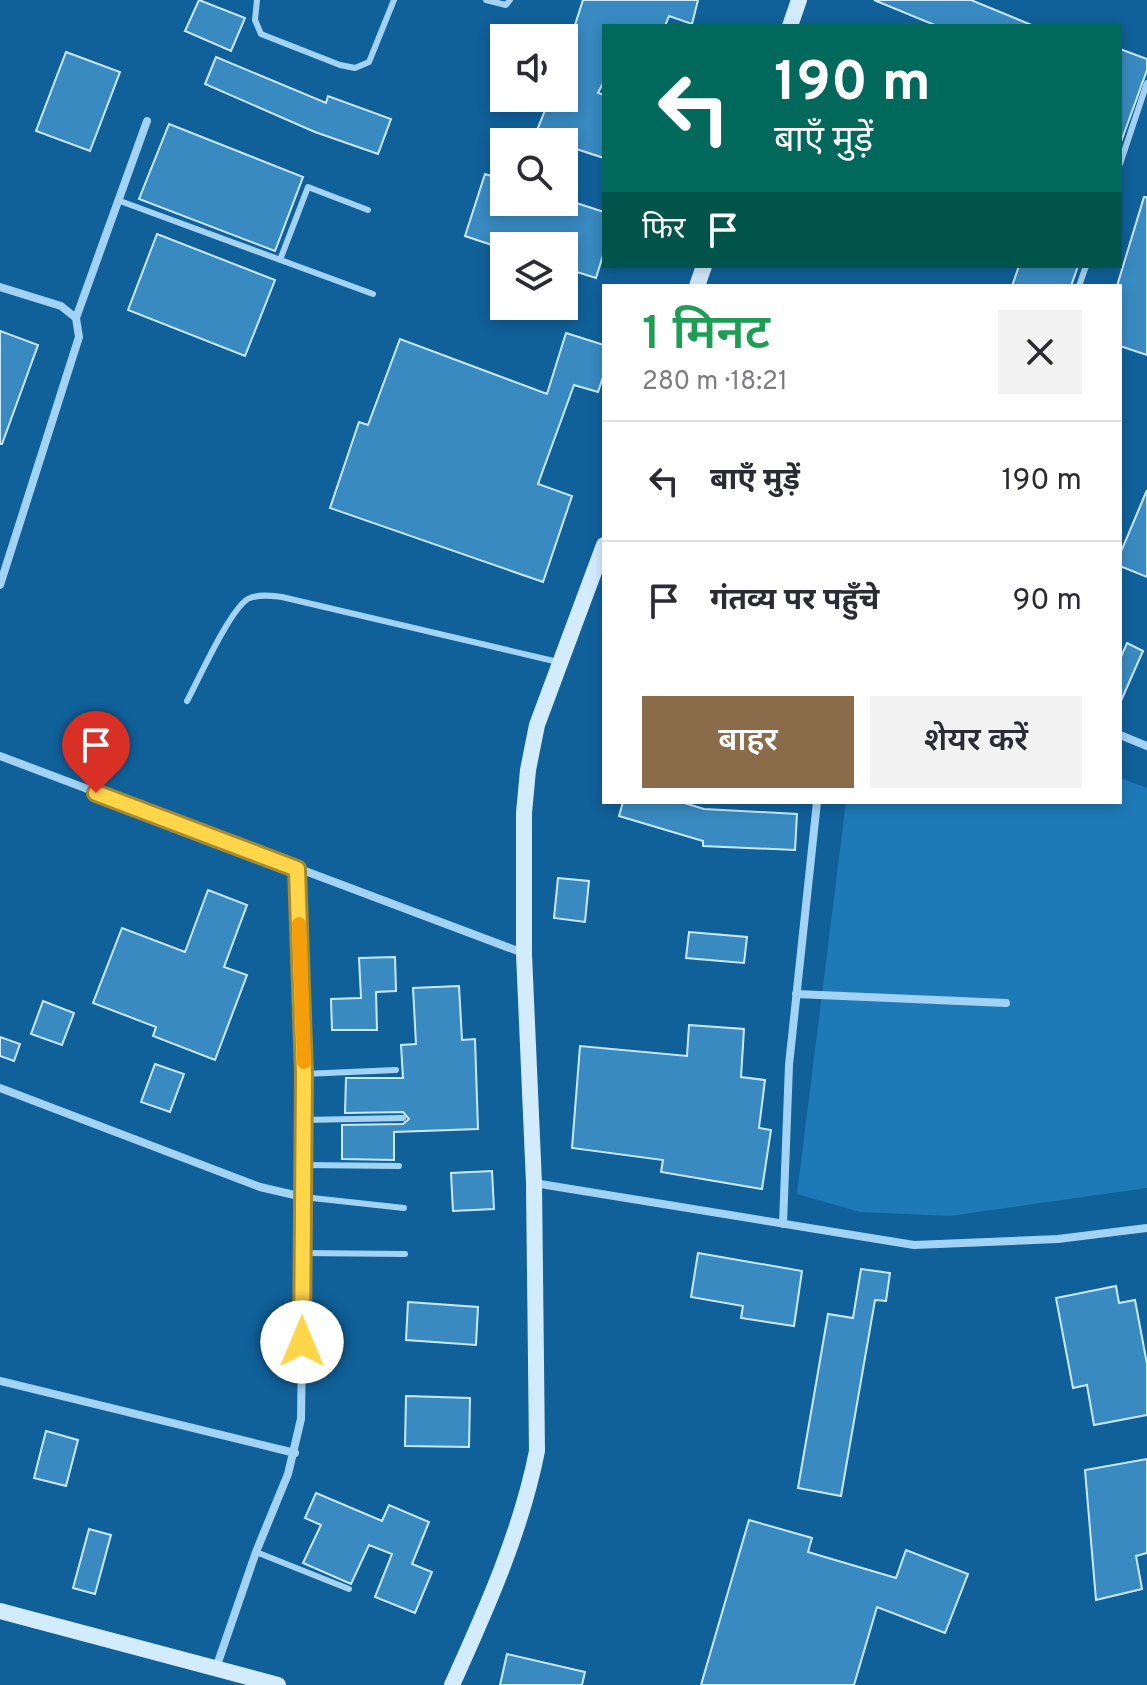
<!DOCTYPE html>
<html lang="hi">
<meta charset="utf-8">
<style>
:root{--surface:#fff;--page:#f2f2f3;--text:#2b2b33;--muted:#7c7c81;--line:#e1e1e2;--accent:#8a6c4a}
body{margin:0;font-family:Overpass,"Noto Sans Devanagari",sans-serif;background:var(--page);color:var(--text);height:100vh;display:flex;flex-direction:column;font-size:30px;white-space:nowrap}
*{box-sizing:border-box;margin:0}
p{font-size:26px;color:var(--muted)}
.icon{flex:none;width:44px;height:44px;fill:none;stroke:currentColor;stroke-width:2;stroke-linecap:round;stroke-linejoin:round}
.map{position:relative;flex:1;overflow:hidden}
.side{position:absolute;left:602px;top:284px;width:520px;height:520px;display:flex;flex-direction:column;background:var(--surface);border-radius:0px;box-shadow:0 4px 12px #0003}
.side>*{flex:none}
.top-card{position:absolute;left:602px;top:24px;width:520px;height:244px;border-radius:0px;box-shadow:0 4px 12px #0003;background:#00695c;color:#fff;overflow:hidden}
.buttons{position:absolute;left:490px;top:24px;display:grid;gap:16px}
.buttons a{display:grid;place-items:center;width:88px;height:88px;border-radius:0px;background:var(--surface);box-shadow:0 4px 12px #0003;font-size:40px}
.pin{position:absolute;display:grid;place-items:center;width:68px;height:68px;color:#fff;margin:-82px -34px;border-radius:50% 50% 50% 0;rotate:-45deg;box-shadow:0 0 8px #0007}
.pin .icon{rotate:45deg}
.me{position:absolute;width:88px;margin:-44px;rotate:0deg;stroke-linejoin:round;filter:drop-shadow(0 0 6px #0008)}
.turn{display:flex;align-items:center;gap:28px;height:168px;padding:0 40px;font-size:36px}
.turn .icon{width:104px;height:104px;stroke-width:2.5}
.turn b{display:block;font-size:56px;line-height:68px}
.then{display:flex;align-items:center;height:76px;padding:0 40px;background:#0003;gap:16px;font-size:30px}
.round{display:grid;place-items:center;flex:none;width:84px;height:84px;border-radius:0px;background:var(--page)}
.summary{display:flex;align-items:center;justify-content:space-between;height:136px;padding:0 40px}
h1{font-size:48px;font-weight:600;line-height:60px;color:#1e9e55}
.cta{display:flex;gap:16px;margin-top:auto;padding:16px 40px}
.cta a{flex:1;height:92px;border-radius:0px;background:var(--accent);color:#fff;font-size:32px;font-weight:600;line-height:92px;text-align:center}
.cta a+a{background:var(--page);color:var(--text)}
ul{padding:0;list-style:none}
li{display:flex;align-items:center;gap:24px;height:120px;padding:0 40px;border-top:2px solid var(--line)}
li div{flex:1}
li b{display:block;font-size:30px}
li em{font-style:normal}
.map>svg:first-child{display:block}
.green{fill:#1e7ab7}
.building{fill:#388ac1;stroke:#cae9fe;stroke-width:2}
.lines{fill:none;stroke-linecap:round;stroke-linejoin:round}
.lane{stroke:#a2d3f5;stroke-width:6}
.street{stroke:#a2d3f5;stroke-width:8}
.secondary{stroke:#d2ebfd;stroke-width:16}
.route-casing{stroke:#a68a30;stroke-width:20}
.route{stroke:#ffd54a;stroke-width:14}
.slow{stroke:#f59e0b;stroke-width:14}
</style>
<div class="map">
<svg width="1147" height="1685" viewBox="0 0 1147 1685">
<rect width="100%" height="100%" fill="#10609a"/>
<path class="green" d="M1120,778L1147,788V1188L950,1216L860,1212L797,1194L846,802H1120Z"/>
<path class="building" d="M199,0L245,18L231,51L185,31Z
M583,0H698L692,24L669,16L665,26H604V81L598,93L604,95V158L564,145V142L535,135L550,98H564V59Z
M874,0H971L1034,26H937Z
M1120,49L1147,59V70L1121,142Z
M66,52L120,72L90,151L36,131Z
M216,57L326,103L328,96L391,119L378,154L315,132L205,84Z
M169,124L303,177L275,251L139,199Z
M485,174L504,180V202H564V199L604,212V252L596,278L564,268V246H504V249L465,236Z
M1144,197H1147V355L1120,346V286H1117Z
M157,234L275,280L245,356L128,310Z
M1019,266H1078L1071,286H1012Z
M0,331L38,345L2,444H0Z
M566,333L604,345V374L598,392L574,385L538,484L572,496L543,582L330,508L359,422L368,425L400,339L547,394Z
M1147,490V577L1120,566V554Z
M1127,643L1143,651L1120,703V659Z
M623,802H681L704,809L797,814L795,850L703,846V841L619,816Z
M558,878L589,881L585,922L554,918Z
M208,890L247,905L224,967L247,975L215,1060L153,1036L156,1027L93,1003L122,928L185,952Z
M689,932L747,937L744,963L686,958Z
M395,957L396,991L376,992L377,1030H332L331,999L361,998L359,958Z
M459,986L462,1040L475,1039L478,1129L394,1132V1160L342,1159V1125L403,1124L409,1119L403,1112L345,1113L346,1078H403L401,1045L416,1044L413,988Z
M43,1001L74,1013L62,1045L31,1034Z
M689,1025L744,1029L741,1077L765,1080L759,1128L771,1130L762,1189L661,1172L663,1160L572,1148L580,1046L687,1056Z
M0,1037L20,1044L14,1061L0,1056Z
M155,1064L184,1074L170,1112L141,1102Z
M492,1171L494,1209L453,1211L451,1173Z
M698,1253L802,1271L794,1326L741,1318L743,1306L691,1297Z
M861,1269L890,1273L886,1301L875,1300L841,1496L798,1488L828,1314L853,1318Z
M1116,1286L1119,1303L1135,1300L1147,1364V1415L1094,1425L1087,1385L1073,1388L1056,1298Z
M408,1302L478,1307L476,1345L406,1340Z
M406,1396L470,1398L469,1447L405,1446Z
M46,1431L78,1440L66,1486L34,1478Z
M1147,1459V1553L1136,1556L1142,1589L1096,1600L1085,1470Z
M316,1493L382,1521L389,1505L429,1522L412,1564L432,1572L415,1613L375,1597L392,1554L369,1545L351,1584L303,1563L321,1525L305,1518Z
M749,1520L812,1538L808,1552L896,1578L906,1550L968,1574L945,1633L877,1607L854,1685H701Z
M89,1529L111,1535L95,1594L73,1588Z
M507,1654L585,1672L582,1685H500Z"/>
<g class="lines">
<path class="lane" d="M257,0L255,20L261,34L340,65L355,68L369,62L394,0
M486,0L506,5L510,0
M1120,164L1147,83
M120,201L373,294
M280,260L308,187L368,210
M1079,286L1086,266
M187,701C198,681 232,604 250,598C261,594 272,596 282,597L558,662
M304,1074L396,1070
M304,1120L403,1118
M304,1165L399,1166
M303,1197L404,1208
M302,1253L405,1254
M256,1552L349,1589"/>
<path class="street" d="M0,287L61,306L76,318
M0,585L79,337L76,318L147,121
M1120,735L1147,746
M0,756L523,953
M796,994L1006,1003
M0,1088L260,1187L303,1197
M534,1183L914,1245L1058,1239L1147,1228
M783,1224L789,1065L817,802
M0,1381L295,1453
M216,1668L256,1552L288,1474L301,1419L305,1145L297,869"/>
<path class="secondary" d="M790,26L799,0
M697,286L704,266
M0,1611L278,1685
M452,1685C486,1610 521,1532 537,1451L534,1183L524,954V813L528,770L537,725L604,545"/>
</g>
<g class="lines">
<g class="route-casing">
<path id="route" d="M96,793L297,869L304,1074L302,1342"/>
</g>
<use href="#route" class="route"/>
<path class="slow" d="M299,924L304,1062"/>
</g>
</svg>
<div class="buttons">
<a><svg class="icon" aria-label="sound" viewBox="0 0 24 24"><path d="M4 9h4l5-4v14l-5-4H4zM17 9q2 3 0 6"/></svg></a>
<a><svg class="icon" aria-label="search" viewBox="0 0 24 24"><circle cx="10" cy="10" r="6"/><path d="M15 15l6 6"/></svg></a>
<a><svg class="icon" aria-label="layers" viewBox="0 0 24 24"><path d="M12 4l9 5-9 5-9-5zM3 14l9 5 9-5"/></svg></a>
</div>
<div class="pin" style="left:96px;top:793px;background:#d93025"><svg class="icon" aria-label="arrive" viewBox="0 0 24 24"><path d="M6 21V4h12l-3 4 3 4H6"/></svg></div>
<svg class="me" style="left:302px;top:1342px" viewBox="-20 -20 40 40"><circle r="19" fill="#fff"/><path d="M0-13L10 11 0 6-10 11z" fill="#ffd54a"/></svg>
<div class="top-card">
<div class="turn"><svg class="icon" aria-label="left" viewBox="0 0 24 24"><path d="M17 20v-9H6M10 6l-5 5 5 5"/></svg><div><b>190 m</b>बाएँ मुड़ें</div></div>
<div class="then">फिर<svg class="icon" aria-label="arrive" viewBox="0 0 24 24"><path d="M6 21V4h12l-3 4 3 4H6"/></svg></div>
</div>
<section class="side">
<div class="summary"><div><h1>1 मिनट</h1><p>280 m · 18:21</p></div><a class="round"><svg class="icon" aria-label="close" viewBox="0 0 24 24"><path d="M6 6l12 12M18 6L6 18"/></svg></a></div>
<ul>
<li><svg class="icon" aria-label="left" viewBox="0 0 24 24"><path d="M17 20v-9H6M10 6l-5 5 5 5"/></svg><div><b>बाएँ मुड़ें</b></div><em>190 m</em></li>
<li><svg class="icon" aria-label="arrive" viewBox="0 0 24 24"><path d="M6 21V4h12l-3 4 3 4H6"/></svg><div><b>गंतव्य पर पहुँचे</b></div><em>90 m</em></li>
</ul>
<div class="cta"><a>बाहर</a><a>शेयर करें</a></div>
</section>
</div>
